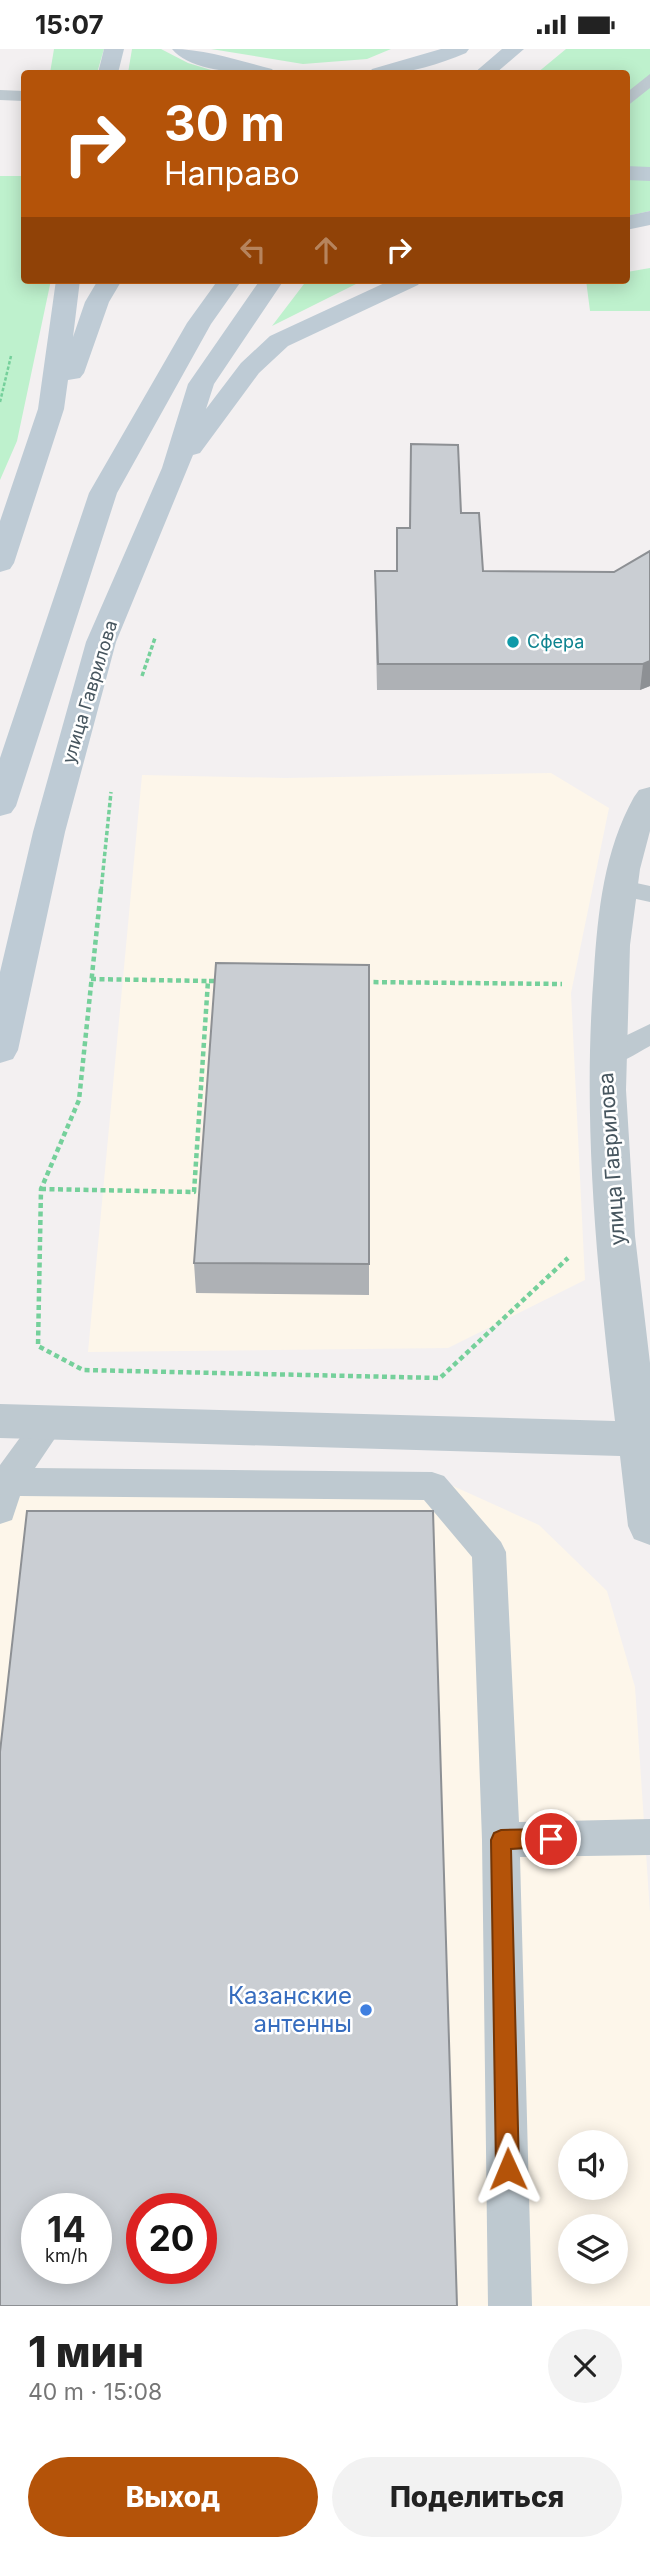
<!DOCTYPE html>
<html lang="ru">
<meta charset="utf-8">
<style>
:root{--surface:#fff;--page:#f2f2f2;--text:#222;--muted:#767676;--accent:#b45309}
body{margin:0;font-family:Inter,sans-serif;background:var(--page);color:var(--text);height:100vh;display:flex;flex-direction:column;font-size:26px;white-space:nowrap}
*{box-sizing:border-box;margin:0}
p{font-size:23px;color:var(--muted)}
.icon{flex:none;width:38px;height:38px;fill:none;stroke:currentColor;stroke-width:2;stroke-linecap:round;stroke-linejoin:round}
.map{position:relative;height:2257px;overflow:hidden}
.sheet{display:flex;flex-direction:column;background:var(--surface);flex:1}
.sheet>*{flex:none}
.banner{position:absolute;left:21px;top:21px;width:609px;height:214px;border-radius:7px;box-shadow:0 4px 18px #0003;background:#b45309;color:#fff;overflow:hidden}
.tools{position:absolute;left:558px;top:2081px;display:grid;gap:14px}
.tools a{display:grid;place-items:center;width:70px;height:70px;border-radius:50%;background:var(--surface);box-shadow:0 4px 18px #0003;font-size:35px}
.speed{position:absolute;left:21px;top:2144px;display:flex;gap:14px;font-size:35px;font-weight:700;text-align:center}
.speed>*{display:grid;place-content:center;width:91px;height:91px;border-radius:50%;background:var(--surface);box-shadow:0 4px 18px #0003;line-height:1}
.speed small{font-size:18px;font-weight:400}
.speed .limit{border:10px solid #d22;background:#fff;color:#111}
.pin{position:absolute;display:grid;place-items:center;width:60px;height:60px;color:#fff;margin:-30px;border:4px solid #fff;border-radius:50%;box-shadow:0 2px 7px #0007}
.me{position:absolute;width:77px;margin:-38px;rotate:359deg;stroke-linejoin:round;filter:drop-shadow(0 0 5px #0008)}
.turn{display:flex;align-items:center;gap:24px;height:147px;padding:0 28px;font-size:32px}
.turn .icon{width:91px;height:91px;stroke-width:2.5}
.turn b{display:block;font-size:49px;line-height:60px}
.lanes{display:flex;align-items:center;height:66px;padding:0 28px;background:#0003;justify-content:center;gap:35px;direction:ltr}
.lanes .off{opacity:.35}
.round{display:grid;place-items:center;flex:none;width:74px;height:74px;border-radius:37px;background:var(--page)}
.overview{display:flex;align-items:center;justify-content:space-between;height:119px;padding:0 28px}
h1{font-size:42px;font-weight:800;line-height:52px}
.button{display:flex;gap:14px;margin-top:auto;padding:14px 28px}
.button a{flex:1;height:80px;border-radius:42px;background:var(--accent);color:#fff;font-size:28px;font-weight:800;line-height:80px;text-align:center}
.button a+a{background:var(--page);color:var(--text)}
.status{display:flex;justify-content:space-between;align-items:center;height:49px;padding:0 35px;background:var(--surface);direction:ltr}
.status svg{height:19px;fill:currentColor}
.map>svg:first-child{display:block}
.commercial{fill:#fdf6ea;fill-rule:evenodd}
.green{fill:#bef1cd}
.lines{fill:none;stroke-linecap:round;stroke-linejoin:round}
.path-far2{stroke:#75d09b;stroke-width:2.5;stroke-dasharray:3.5 2;stroke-linecap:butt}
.path-far1{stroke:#75d09b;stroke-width:3.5;stroke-dasharray:4.5 2.5;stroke-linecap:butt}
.path{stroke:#75d09b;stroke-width:4.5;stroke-dasharray:5 3.5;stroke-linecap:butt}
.service{fill:#bec9d0;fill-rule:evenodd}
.minor{fill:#bec9d0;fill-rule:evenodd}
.secondary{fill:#becbd5;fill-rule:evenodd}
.wall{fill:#aeb1b5}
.shaded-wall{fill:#8d9094}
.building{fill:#caced3;stroke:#8d9094;stroke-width:2;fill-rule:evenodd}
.route{fill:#b45309;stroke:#753606;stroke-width:2}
.culture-dot{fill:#0f9aa8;stroke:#fff;stroke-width:2.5}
.shop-dot{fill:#3f7fe0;stroke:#fff;stroke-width:2.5}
.labels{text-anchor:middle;stroke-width:5;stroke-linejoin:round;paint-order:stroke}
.far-culture-label{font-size:18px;fill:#0d838f;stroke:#fff;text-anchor:start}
.far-street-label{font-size:18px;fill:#47565f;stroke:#fff}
.street-label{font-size:21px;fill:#47565f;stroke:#fff}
.near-shop-label{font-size:24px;fill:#366cbe;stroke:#fff;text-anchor:end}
</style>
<div class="status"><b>15:07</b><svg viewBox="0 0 49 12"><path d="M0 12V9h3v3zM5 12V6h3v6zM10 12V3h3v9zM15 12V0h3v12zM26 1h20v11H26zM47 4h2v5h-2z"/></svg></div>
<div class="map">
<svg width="650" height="2257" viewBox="0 0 650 2257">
<rect width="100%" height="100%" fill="#f3f0f1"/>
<path class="commercial" d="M551,724L609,759L571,944L585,1231L448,1299L88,1303L142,726L285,729Z
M0,1419L393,1423L453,1437L539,1476L607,1542L635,1638L650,1864V2257H0ZM570,2093H616V2138H570ZM37,2160H96V2219H37ZM142,2160H201V2219H142ZM570,2177H616V2222H570Z"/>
<path class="green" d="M54,0H104L97,24H50Z
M132,0H161L188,14L221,24H128Z
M211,0H391L367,10L303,15Z
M566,0H650V118H627L626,24H537Z
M0,127H24V231H51L17,392L0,431Z
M626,131H650V162L627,167Z
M650,219V262H590L586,231H626L627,223Z
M307,231H364L272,277Z"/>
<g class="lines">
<path class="path-far2" d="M0,353L11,307"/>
<path class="path-far1" d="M142,627L155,589
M101,842L111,743"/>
<path class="path" d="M101,840L79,1051L41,1140L38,1297L83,1321L440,1329L568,1209
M91,930L208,932
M365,933L562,935
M41,1140L194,1143L208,932H219"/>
<path class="service" d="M650,25V39L626,58V44Z
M0,41L24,42V52L0,51Z
M618,830L650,837V853L609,844L605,838L609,832Z
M650,975V997C633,1006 615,1020 596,1015L592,1008L596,1001Z
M50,1360L62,1364L66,1373L35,1419L432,1423L444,1427L501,1493L506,1503L519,1773L650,1770V1806L520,1808L532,2257H488L482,1791L472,1508L424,1451L20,1447L12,1471L0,1475V1416L38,1364Z"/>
<path class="minor" d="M650,738V782L640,820L630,896L626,1041L635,1187L650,1314V1496L634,1490L628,1477L620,1407L0,1389V1355L615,1372C597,1222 582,1073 594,922C598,862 604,802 634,748L639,741Z"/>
<path class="secondary" d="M104,0H124L118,24H98Z
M172,0C205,0 240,12 272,20L275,24C249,26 190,23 172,0Z
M441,0H469L466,4C434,17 404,27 369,24L372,20Z
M502,0H524L496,24H474Z
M626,117L650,118V132L626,131Z
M650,162V176L626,181V167Z
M56,231H80L73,288L85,253L98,231H122L109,253L84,324L80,329L68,331L64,360L14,514L10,520L0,523V472L38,360Z
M218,231H242L211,275L117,444L16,757L11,764L0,767V709L89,444L187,274Z
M260,231H284L214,335L206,360L241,314L270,287L391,231H422L418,236L288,297L259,324L200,404L193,406L116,593L65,783L18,1001L13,1010L0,1014V923L33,783L86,593L162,419L188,335Z"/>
</g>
<path class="wall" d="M461,464L483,522L614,523L650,502V637L640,641H377L375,547V522H396L397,479H409Z
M194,1214L369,1215V1246L196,1244Z"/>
<path class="shaded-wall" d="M650,612V637L640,641L643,615Z"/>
<path class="building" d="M411,395L458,396L461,464H479L483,522L614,523L650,502V612L643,615H378L375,522H397V479H410Z
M216,914L369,916V1215L194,1214Z
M27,1462H433L457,2257H0V1703ZM37,2160H96V2219H37ZM142,2160H201V2219H142Z"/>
<path class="route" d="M551,1780L558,1783L561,1790L558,1797L511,1800L519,2120L516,2128L508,2131L500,2128L496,2120L491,1791L494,1784L501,1781Z"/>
<circle class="culture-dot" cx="513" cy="593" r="7"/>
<circle class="shop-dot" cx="366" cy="1961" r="7"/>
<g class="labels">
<g class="far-culture-label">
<text x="527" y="599">Сфера</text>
</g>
<g class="far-street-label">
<text transform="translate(90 643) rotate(-73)" y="6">улица Гаврилова</text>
</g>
<g class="street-label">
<text transform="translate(612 1110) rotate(-94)" y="7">улица Гаврилова</text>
</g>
<g class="near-shop-label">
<text x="352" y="1955">Казанские<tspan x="352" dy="28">антенны</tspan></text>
</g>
</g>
</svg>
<div class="tools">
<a><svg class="icon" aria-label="sound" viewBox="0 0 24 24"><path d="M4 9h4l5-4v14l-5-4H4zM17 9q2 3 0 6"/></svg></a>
<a><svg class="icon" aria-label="layers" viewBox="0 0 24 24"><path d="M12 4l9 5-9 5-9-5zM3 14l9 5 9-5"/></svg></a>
</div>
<div class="speed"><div>14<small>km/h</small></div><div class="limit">20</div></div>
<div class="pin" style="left:551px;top:1790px;background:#d93025"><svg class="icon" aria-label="arrive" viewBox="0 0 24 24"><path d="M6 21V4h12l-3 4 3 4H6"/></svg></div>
<svg class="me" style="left:508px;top:2120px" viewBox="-20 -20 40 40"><path d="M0-17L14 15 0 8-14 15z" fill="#b45309" stroke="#fff" stroke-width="4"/></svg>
<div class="banner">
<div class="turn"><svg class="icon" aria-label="right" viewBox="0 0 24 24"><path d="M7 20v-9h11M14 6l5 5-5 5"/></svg><div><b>30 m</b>Направо</div></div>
<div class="lanes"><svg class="icon off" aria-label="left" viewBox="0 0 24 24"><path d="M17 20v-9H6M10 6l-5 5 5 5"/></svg><svg class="icon off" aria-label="ahead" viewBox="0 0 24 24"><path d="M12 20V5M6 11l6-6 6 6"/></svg><svg class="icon" aria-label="right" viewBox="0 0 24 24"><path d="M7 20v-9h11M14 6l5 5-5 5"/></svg></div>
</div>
</div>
<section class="sheet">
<div class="overview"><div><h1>1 мин</h1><p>40 m · 15:08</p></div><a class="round"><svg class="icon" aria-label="close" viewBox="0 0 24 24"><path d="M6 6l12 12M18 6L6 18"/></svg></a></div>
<div class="button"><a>Выход</a><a>Поделиться</a></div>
</section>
